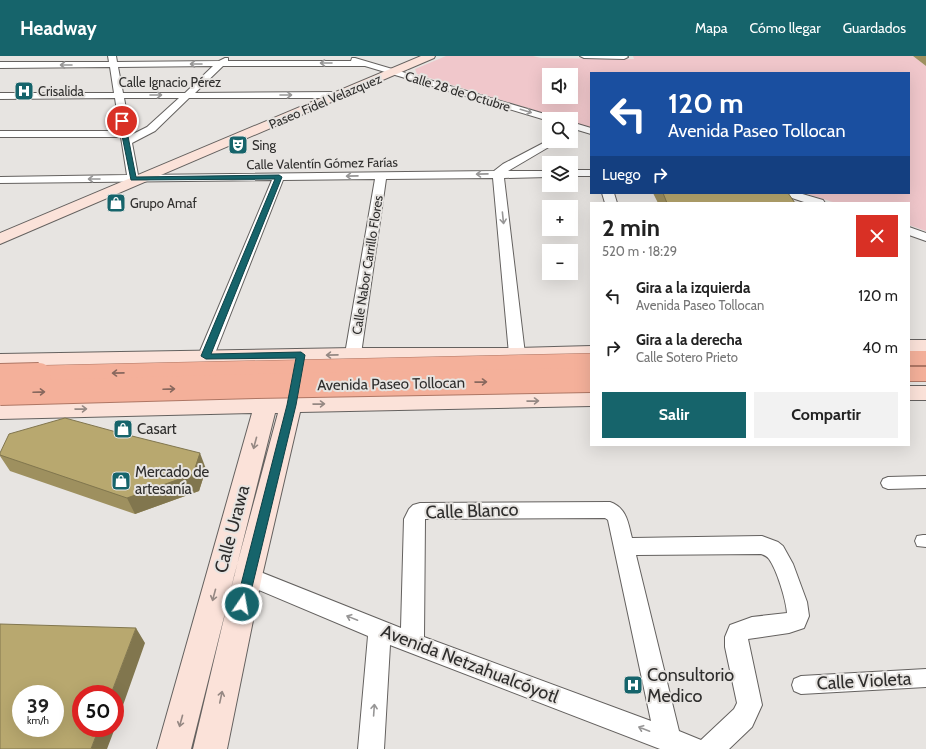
<!DOCTYPE html>
<html lang="es">
<meta charset="utf-8">
<style>
:root{--surface:#fff;--page:#f2f2f2;--text:#222;--muted:#767676;--accent:#16646b}
body{margin:0;font-family:Cabin,sans-serif;background:var(--page);color:var(--text);height:100vh;display:flex;flex-direction:column;font-size:15px;white-space:nowrap}
*{box-sizing:border-box;margin:0}
p{font-size:13px;color:var(--muted)}
.icon{flex:none;width:22px;height:22px;fill:none;stroke:currentColor;stroke-width:2;stroke-linecap:round;stroke-linejoin:round}
.map{position:relative;flex:1;overflow:hidden}
.details{position:absolute;left:590px;top:146px;width:320px;height:244px;display:flex;flex-direction:column;background:var(--surface);border-radius:0px;box-shadow:0 4px 16px #0002}
.details>*{flex:none}
.top-card{position:absolute;left:590px;top:16px;width:320px;height:122px;border-radius:0px;box-shadow:0 4px 16px #0002;background:#1a4fa0;color:#fff;overflow:hidden}
.fabs{position:absolute;left:542px;top:12px;display:grid;gap:8px}
.fabs a{display:grid;place-items:center;width:36px;height:36px;border-radius:0px;background:var(--surface);box-shadow:0 4px 16px #0002;font-size:20px}
.speed{position:absolute;left:12px;top:629px;display:flex;gap:8px;font-size:20px;font-weight:700;text-align:center}
.speed>*{display:grid;place-content:center;width:52px;height:52px;border-radius:50%;background:var(--surface);box-shadow:0 4px 16px #0002;line-height:1}
.speed small{font-size:10px;font-weight:400}
.speed .limit{border:6px solid #d22;background:#fff;color:#111}
.pin{position:absolute;display:grid;place-items:center;width:34px;height:34px;color:#fff;margin:-17px;border:2px solid #fff;border-radius:50%;box-shadow:0 1px 4px #0007}
.me{position:absolute;width:44px;margin:-22px;rotate:12deg;stroke-linejoin:round;filter:drop-shadow(0 0 3px #0008)}
.turn{display:flex;align-items:center;gap:14px;height:84px;padding:0 12px;font-size:18px}
.turn .icon{width:52px;height:52px;stroke-width:2.5}
.turn b{display:block;font-size:28px;line-height:34px}
.then{display:flex;align-items:center;height:38px;padding:0 12px;background:#0003;gap:8px;font-size:15px}
.round{display:grid;place-items:center;flex:none;width:42px;height:42px;border-radius:0px;background:var(--page)}
.headline{display:flex;align-items:center;justify-content:space-between;height:68px;padding:0 12px}
h1{font-size:24px;font-weight:700;line-height:30px}
.cta{display:flex;gap:8px;margin-top:auto;padding:8px 12px}
.cta a{flex:1;height:46px;border-radius:0px;background:var(--accent);color:#fff;font-size:16px;font-weight:700;line-height:46px;text-align:center}
.cta a+a{background:var(--page);color:var(--text)}
ul{padding:0;list-style:none}
li{display:flex;align-items:center;gap:12px;height:52px;padding:0 12px}
li div{flex:1}
li b{display:block;font-size:15px}
li em{font-style:normal}
header{display:flex;align-items:center;gap:24px;box-sizing:border-box;height:56px;padding:0 20px;background:var(--accent);color:#fff}
header strong{font-size:19px}
nav{display:flex;gap:22px;margin-inline-start:auto;font-size:14px}
.map>svg:first-child{display:block}
.green{fill:#f0c7cb;fill-rule:evenodd}
.lines{fill:none;stroke-linecap:round;stroke-linejoin:round}
.pedestrian-casing{stroke:#64615f;stroke-width:2}
.minor-casing{stroke:#64615f;stroke-width:2}
.secondary-casing{stroke:#64615f;stroke-width:2}
.trunk-casing{stroke:#ae7664;stroke-width:2}
.pedestrian{fill:#fff;fill-rule:evenodd}
.minor{fill:#fff;fill-rule:evenodd}
.secondary{fill:#fbe2d9;fill-rule:evenodd}
.trunk{fill:#f4b09a;fill-rule:evenodd}
.trunk-bridge-far1-casing{stroke:#ae7664;stroke-width:20;stroke-linecap:butt}
.trunk-bridge-casing{stroke:#ae7664;stroke-width:26;stroke-linecap:butt}
.trunk-bridge-far1{stroke:#f4b09a;stroke-width:19}
.trunk-bridge{stroke:#f4b09a;stroke-width:24}
.wall{fill:#9e905f}
.shaded-wall{fill:#81764e}
.building{fill:#b8a86f;stroke:#81764e;fill-rule:evenodd}
.oneway{stroke:#979696}
.oneway2{stroke:#958883}
.oneway3{stroke:#88685e}
.route{fill:#16646b;stroke:#0e4146}
.labels{text-anchor:middle;stroke-width:4;stroke-linejoin:round;paint-order:stroke}
.far-street-label{font-size:13px;fill:#2f2e2d;stroke:#e7e4e1}
.far-poi-label{font-size:13px;fill:#2f2e2d;stroke:#e7e4e1;text-anchor:start}
.street-label{font-size:15px;fill:#2f2e2d;stroke:#e7e4e1}
.poi-label{font-size:15px;fill:#2f2e2d;stroke:#e7e4e1;text-anchor:start}
.near-street-label{font-size:18px;fill:#2f2e2d;stroke:#e7e4e1}
.near-poi-label{font-size:18px;fill:#2f2e2d;stroke:#e7e4e1;text-anchor:start}
</style>
<header>
<strong>Headway</strong>
<nav><a>Mapa</a><a>Cómo llegar</a><a>Guardados</a></nav>
</header>
<div class="map">
<svg width="926" height="693" viewBox="0 0 926 693">
<rect width="100%" height="100%" fill="#e7e4e1"/>
<path class="green" d="M446,0H533L541,2L634,3L633,0H913L926,10V175L909,169V147H836L804,137H909V17H591V72L571,66V63H563L417,18L415,13ZM549,19H571V41H549Z"/>
<g class="lines">
<g class="pedestrian-casing">
<path id="pedestrian" d="M926,420V432L888,433L883,431L881,427L883,423L888,421Z
M923,479H926V491L917,490L915,485L917,480Z
M926,613V631L801,638L794,635L792,629L794,623L801,620Z"/>
</g>
<g class="minor-casing">
<path id="minor" d="M108,0H116L117,6L219,5L225,2H228V5H351L352,2H355L555,61L557,63H549V65L365,10H223L195,37L340,36L345,39L340,42H189L155,75L132,87L138,119L494,115L503,108L549,84V85H559L508,115H549V121L504,122L525,298L523,302L517,303L511,302L509,298L493,122L386,123L361,298L359,302L353,303L347,302L345,298L375,123L283,124L214,300L212,304L206,305L200,304L198,300L272,124L0,127V121L127,119L121,81H0V75H120L115,42L0,43V37H114L110,11L0,12V6H109ZM213,10L185,37H123L118,11ZM124,42H179L147,71L131,79Z
M580,0H627L628,1L624,3L584,2Z
M571,66L591,72V78L571,72Z
M571,114H591V120H571Z
M602,137H614L617,147H605Z
M781,137H799L823,144L825,147H807L783,139Z
M909,171L926,177V185L909,179Z
M610,446C627,452 628,467 632,482L762,480L778,486L783,490L793,508L807,546L809,560L804,572L789,577L748,583L762,649L752,671L729,693H660L390,589L384,693H358L368,580L240,526L237,520L240,514L248,511L401,572L404,463L409,453L413,449L420,447ZM605,462L608,464L651,665L424,581L425,463ZM761,498C764,499 767,500 769,503C777,514 786,544 787,557L752,561L730,569L725,581V591L737,647L734,653L701,684L679,675L636,499Z"/>
</g>
<g class="secondary-casing">
<path id="secondary" d="M421,0H435L434,2L0,188V177Z
M909,284H926V296H909Z
M591,290V302L517,304H353L0,312V298L353,292H517Z
M294,329L302,331L305,336L304,341L591,336V350L300,356L262,520L227,693H193L234,520L278,357H275L191,693H157L252,357L0,363V347L257,342L261,332L269,330L277,332L280,337L279,342H282L286,331Z
M909,330H926V344H909Z"/>
</g>
<g class="trunk-casing">
<path id="trunk" d="M909,295H926V309H909Z
M909,311H926V325H909Z"/>
</g>
<use href="#pedestrian" class="pedestrian"/>
<use href="#minor" class="minor"/>
<use href="#secondary" class="secondary"/>
<use href="#trunk" class="trunk"/>
<g class="trunk-bridge-far1-casing">
<path id="trunk-bridge-far1" d="M0,320L591,307"/>
</g>
<g class="trunk-bridge-casing">
<path id="trunk-bridge" d="M0,320L39,319
M0,337L256,330L591,324"/>
</g>
<use href="#trunk-bridge-far1" class="trunk-bridge-far1"/>
<use href="#trunk-bridge" class="trunk-bridge"/>
</g>
<path class="wall" d="M913,0H926V10Z
M653,137H788L795,147H658Z
M0,397L206,413L199,435L135,458L10,415L0,400Z"/>
<path class="shaded-wall" d="M200,397L206,413L199,435L135,458L127,442Z
M136,572L145,587L115,672V638H111Z
M99,672H115L107,693H91Z"/>
<path class="building" d="M663,137H788L795,147H667Z
M65,362L120,377L200,397L193,418L127,442L0,399V397L9,378Z
M0,568L136,572L111,638H81V672H99L91,693H0ZM21,638H55V672H21Z"/>
<defs><path id="oneway-shaft" d="M-6 0H5M1.5-3L5.5 0L1.5 3" fill="none" stroke-width="1.6" stroke-linecap="round" stroke-linejoin="round"/></defs>
<g class="oneway">
<use href="#oneway-shaft" transform="translate(326 7) rotate(180)"/>
<use href="#oneway-shaft" transform="translate(196 8) rotate(180)"/>
<use href="#oneway-shaft" transform="translate(66 9) rotate(180)"/>
<use href="#oneway-shaft" transform="translate(156 39)"/>
<use href="#oneway-shaft" transform="translate(286 39)"/>
<use href="#oneway-shaft" transform="translate(526 55) rotate(17)"/>
<use href="#oneway-shaft" transform="translate(482 118) rotate(179)"/>
<use href="#oneway-shaft" transform="translate(352 120) rotate(179)"/>
<use href="#oneway-shaft" transform="translate(94 123) rotate(180)"/>
<use href="#oneway-shaft" transform="translate(503 162) rotate(84)"/>
<use href="#oneway-shaft" transform="translate(352 562) rotate(-158)"/>
<use href="#oneway-shaft" transform="translate(374 654) rotate(-86)"/>
<use href="#oneway-shaft" transform="translate(644 673) rotate(-159)"/>
</g>
<g class="oneway2">
<use href="#oneway-shaft" transform="translate(332 299) rotate(179)"/>
<use href="#oneway-shaft" transform="translate(533 345) rotate(-1)"/>
<use href="#oneway-shaft" transform="translate(319 348) rotate(-1)"/>
<use href="#oneway-shaft" transform="translate(81 353) rotate(-1)"/>
<use href="#oneway-shaft" transform="translate(255 387) rotate(105)"/>
<use href="#oneway-shaft" transform="translate(214 539) rotate(105)"/>
<use href="#oneway-shaft" transform="translate(221 641) rotate(-78)"/>
<use href="#oneway-shaft" transform="translate(181 665) rotate(105)"/>
</g>
<g class="oneway3">
<use href="#oneway-shaft" transform="translate(118 317) rotate(179)"/>
<use href="#oneway-shaft" transform="translate(481 326) rotate(-1)"/>
<use href="#oneway-shaft" transform="translate(169 333) rotate(-2)"/>
<use href="#oneway-shaft" transform="translate(39 336) rotate(-2)"/>
</g>
<path class="route" d="M122,63L125,65L136,121L279,119L282,121L211,298L301,296L305,299L296,349L248,548L246,552L242,554L238,552L236,548L287,349L296,302L206,303L201,300L275,123L131,124L119,65Z"/>
<defs>
<g id="hospital-square" transform="scale(1)"><rect x="-9" y="-9" width="18" height="18" rx="4" fill="#16646b" stroke="#e7e4e1"/><path d="M-5-5h3v3.5h4V-5h3V5h-3V1.5h-4V5h-3Z" fill="#fff"/></g>
<g id="theatre-square" transform="scale(1)"><rect x="-9" y="-9" width="18" height="18" rx="4" fill="#16646b" stroke="#e7e4e1"/><path d="M-5-5.5Q0-4 5-5.5V0Q5 5 0 6Q-5 5-5 0ZM-3.3-2.5H-1v1.5H-3.3ZM1-2.5H3.3v1.5H1ZM-2.8 1Q0 5.5 2.8 1Z" fill="#fff"/></g>
<g id="shop-square" transform="scale(1)"><rect x="-9" y="-9" width="18" height="18" rx="4" fill="#16646b" stroke="#e7e4e1"/><path d="M-5-2.5h2.3a2.7 3.5 0 0 1 5.4 0H5L5.5 6h-11ZM-1.5-2.5h3a1.5 2.3 0 0 0-3 0Z" fill="#fff"/></g>
</defs>
<g fill-rule="evenodd">
<use href="#hospital-square" x="24" y="35"/>
<use href="#theatre-square" x="238" y="89"/>
<use href="#shop-square" x="116" y="147"/>
<use href="#shop-square" x="123" y="373"/>
<use href="#shop-square" x="121" y="425"/>
<use href="#hospital-square" x="633" y="629"/>
</g>
<g class="labels">
<g class="far-street-label">
<text x="170" y="31">Calle Ignacio Pérez</text>
<text transform="translate(458 35) rotate(17)" y="5">Calle 28 de Octubre</text>
<text transform="translate(325 45) rotate(-23)" y="5">Paseo Fidel Velazquez</text>
<text transform="translate(322 107) rotate(-1)" y="5">Calle Valentín Gómez Farías</text>
<text transform="translate(367 209) rotate(-81)" y="5">Calle Nabor Carrillo Flores</text>
</g>
<g class="far-poi-label">
<text x="38" y="40">Crisalida</text>
<text x="252" y="94">Sing</text>
<text x="130" y="152">Grupo Amaf</text>
</g>
<g class="street-label">
<text transform="translate(391 328) rotate(-1)" y="5">Avenida Paseo Tollocan</text>
</g>
<g class="poi-label">
<text x="137" y="378">Casart</text>
<text x="135" y="421">Mercado de<tspan x="135" dy="17">artesanía</tspan></text>
</g>
<g class="near-street-label">
<text transform="translate(472 455) rotate(-2)" y="6">Calle Blanco</text>
<text transform="translate(232 473) rotate(-75)" y="6">Calle Urawa</text>
<text transform="translate(470 608) rotate(21)" y="6">Avenida Netzahualcóyotl</text>
<text transform="translate(864 625) rotate(-3)" y="6">Calle Violeta</text>
</g>
<g class="near-poi-label">
<text x="647" y="625">Consultorio<tspan x="647" dy="21">Medico</tspan></text>
</g>
</g>
</svg>
<div class="fabs">
<a><svg class="icon" aria-label="sound" viewBox="0 0 24 24"><path d="M4 9h4l5-4v14l-5-4H4zM17 9q2 3 0 6"/></svg></a>
<a><svg class="icon" aria-label="search" viewBox="0 0 24 24"><circle cx="10" cy="10" r="6"/><path d="M15 15l6 6"/></svg></a>
<a><svg class="icon" aria-label="layers" viewBox="0 0 24 24"><path d="M12 4l9 5-9 5-9-5zM3 14l9 5 9-5"/></svg></a>
<a>+</a>
<a>−</a>
</div>
<div class="speed"><div>39<small>km/h</small></div><div class="limit">50</div></div>
<div class="pin" style="left:122px;top:65px;background:#d93025"><svg class="icon" aria-label="arrive" viewBox="0 0 24 24"><path d="M6 21V4h12l-3 4 3 4H6"/></svg></div>
<svg class="me" style="left:242px;top:548px" viewBox="-20 -20 40 40"><circle r="17" fill="#16646b" stroke="#fff" stroke-width="3"/><path d="M0-11L8 9 0 5-8 9z" fill="#fff"/></svg>
<div class="top-card">
<div class="turn"><svg class="icon" aria-label="left" viewBox="0 0 24 24"><path d="M17 20v-9H6M10 6l-5 5 5 5"/></svg><div><b>120 m</b>Avenida Paseo Tollocan</div></div>
<div class="then">Luego<svg class="icon" aria-label="right" viewBox="0 0 24 24"><path d="M7 20v-9h11M14 6l5 5-5 5"/></svg></div>
</div>
<section class="details">
<div class="headline"><div><h1>2 min</h1><p>520 m · 18:29</p></div><a class="round" style="background:#d93025;color:#fff"><svg class="icon" aria-label="close" viewBox="0 0 24 24"><path d="M6 6l12 12M18 6L6 18"/></svg></a></div>
<ul>
<li><svg class="icon" aria-label="left" viewBox="0 0 24 24"><path d="M17 20v-9H6M10 6l-5 5 5 5"/></svg><div><b>Gira a la izquierda</b><p>Avenida Paseo Tollocan</p></div><em>120 m</em></li>
<li><svg class="icon" aria-label="right" viewBox="0 0 24 24"><path d="M7 20v-9h11M14 6l5 5-5 5"/></svg><div><b>Gira a la derecha</b><p>Calle Sotero Prieto</p></div><em>40 m</em></li>
</ul>
<div class="cta"><a>Salir</a><a>Compartir</a></div>
</section>
</div>
